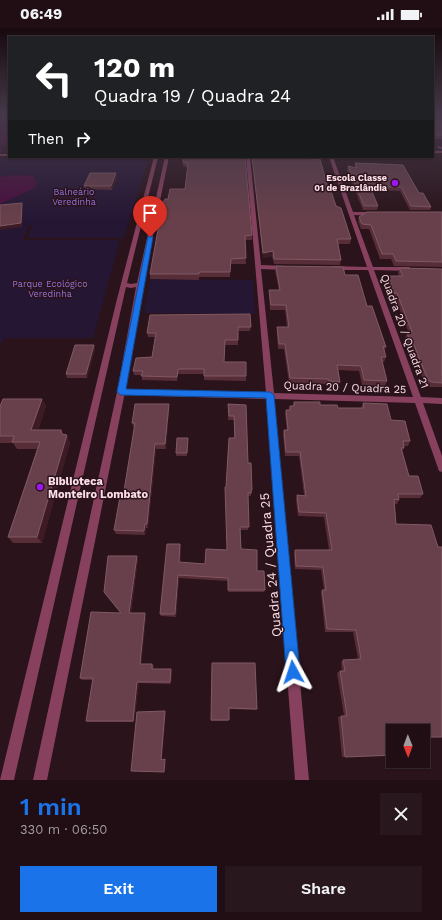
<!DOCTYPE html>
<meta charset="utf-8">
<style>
:root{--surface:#200e14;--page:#28171d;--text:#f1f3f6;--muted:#a29ca0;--line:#3d2e34;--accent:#1a73e8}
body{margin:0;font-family:"Work Sans",sans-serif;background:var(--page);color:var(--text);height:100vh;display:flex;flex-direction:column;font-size:15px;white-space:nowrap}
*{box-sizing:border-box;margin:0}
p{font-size:13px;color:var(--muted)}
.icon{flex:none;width:22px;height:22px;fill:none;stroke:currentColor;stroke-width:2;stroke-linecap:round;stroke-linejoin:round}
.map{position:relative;height:752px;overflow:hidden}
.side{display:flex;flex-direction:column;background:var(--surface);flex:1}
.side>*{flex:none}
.banner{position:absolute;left:8px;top:8px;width:426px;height:122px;border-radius:0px;box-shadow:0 1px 3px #0004,0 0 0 1px var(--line);background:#202124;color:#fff;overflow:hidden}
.needle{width:26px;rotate:179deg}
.controls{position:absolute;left:386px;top:696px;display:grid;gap:8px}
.controls a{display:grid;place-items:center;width:44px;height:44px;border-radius:0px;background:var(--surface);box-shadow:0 1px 3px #0004,0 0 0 1px var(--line);font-size:20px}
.pin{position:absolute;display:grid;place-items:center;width:34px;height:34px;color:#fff;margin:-41px -17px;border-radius:50% 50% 50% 0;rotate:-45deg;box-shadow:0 0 4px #0007}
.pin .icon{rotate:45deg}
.me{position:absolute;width:44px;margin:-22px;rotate:355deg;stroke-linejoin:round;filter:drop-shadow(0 0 3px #0008)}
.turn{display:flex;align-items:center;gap:14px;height:84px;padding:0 20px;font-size:18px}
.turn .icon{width:52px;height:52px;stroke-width:2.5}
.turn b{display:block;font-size:28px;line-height:34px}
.then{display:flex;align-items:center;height:38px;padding:0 20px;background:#0003;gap:8px;font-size:15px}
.round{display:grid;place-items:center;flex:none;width:42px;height:42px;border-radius:0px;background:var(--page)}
.overview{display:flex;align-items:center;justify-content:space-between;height:68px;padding:0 20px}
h1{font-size:24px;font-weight:600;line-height:30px;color:var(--accent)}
.cta{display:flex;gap:8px;margin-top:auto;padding:8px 20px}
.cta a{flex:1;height:46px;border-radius:0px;background:var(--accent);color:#fff;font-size:16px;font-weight:600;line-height:46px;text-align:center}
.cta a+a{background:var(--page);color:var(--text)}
.status{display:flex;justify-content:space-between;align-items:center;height:28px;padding:0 20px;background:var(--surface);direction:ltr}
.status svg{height:11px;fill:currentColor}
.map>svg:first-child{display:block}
.green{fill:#251634}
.water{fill:#480e3f}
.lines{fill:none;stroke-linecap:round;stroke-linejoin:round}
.stream{stroke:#480e3f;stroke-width:2}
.minor{fill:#87415f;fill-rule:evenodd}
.tertiary{fill:#87415f;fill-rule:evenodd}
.wall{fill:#572d38}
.shaded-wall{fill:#3d1b24}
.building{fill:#68404b;stroke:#805964}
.route{fill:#1a73e8;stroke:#114b97}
.poi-dot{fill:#9f15f2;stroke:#2a131a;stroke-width:1.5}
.labels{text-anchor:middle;stroke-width:3;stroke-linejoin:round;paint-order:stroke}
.far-poi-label{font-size:9px;font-weight:bold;fill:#fddee9;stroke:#2a131a;text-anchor:end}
.far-park-label{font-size:9px;fill:#9173dd;stroke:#2a131a}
.street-label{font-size:11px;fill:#fddee9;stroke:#2a131a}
.poi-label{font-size:11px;font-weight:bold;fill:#fddee9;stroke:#2a131a;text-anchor:start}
.near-street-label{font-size:13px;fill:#fddee9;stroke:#2a131a}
</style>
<div class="status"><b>06:49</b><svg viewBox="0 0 49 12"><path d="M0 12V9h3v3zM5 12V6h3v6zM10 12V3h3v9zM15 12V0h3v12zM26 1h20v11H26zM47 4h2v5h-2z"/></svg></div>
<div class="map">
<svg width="442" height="752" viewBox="0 0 442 752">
<rect width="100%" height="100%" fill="#2a131a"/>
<path class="green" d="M144,129L149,130L124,210H27L33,197L24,198H29L22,212H120L93,310H4L0,319V130Z
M150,251L253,252L255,286L144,285Z"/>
<path class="water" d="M0,86H9V118H0Z
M15,147L33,148L37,155L35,160L0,176V149Z"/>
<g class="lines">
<path class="stream" d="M0,124L2,121"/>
<path class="minor" d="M438,118L442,119V121L438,120Z
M246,129H250L261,237L286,238L289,240L286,242L261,241L274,365L413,369L368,242H333L330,240L333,238L367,239L329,129H333L353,184H375L378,186L375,188L354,187L373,239H409L412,241L409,243L374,242L421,369L442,370V376L423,375L442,428V444L439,443L438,440L415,375L274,371L309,752H295L266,371L121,367L117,364L121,361L266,365Z"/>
<path class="tertiary" d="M433,123H442V125H433Z
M0,126H9V128H0Z
M154,129H158L127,255L131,256L137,255L165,129H169L143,256L125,364L47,752H33L117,364L136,259L131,260L126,259L14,752H0L117,271Z"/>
</g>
<path class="wall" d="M433,86H442V111H433Z
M183,129L252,207V212H245L246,236H231L230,249H199V252L150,251V246L168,171L185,161L188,140L183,138Z
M252,129H311L312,132L328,160L336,178L351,211L350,216H338L341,232L340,237L274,236L272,228L263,230Z
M355,135L419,165L431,179L430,182H410L400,163L371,162L378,178L377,182H363L347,142L348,138L355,140Z
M117,149L112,162L85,161L84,158Z
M442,184V239L394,238L391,231H380L369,201H361L358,193L359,189Z
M276,238L345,247L367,278L386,319L384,323L386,329L384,334H382L387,353L385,358L362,357L359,343L338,342L340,354L338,359L327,358V356L289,355L284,321H278L277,304V299H287L285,282H270L269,267V262H279L275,243Z
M399,240L442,241V359H430L425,357L412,322H410L405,310L407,305H409L395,270H392L386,253L388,248H399L398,245Z
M150,287L251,299L250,303H238V317H225L224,334L246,348V353L204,352V346H178L177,353L142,352V347H134L133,343L152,329L155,309H148L147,305Z
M94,317L95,321L87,350H67L66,346Z
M42,371L46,378L38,402L63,406L70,414L42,515H13L8,509L37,421H17L13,415H0V378Z
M294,374L320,377L338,380H361L363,375L391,392L410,413L408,418H404V420L402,424L409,448L423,466L420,470H399V472L397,476H394L396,496L438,519H442V709L423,710L393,703V728L342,729L338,689L341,688H344L337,645L340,643H342L341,634L343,632L358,631L353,604H325L321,565L322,562H324L321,542L295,541L294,526L295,522H329L324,489L298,488L296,472L297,467H304L299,428H285L283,406L284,402H287L285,386L286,382H289L290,378H293Z
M228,376L246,377L248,435L252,462V466L251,465V468H248V502H240L241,521L257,543L265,562L264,564H228V553L179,550L176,589L161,588L160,586L180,516L181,519L180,535L205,536L227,522L234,410V392H228Z
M169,381L166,421H156L148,500H146L145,507L116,506L114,502L123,469L135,400H134L132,395Z
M188,410L187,428H176V425Z
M138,531L131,585L146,588L141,636H152L154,638L153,641H171L172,643L171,656L139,655L134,694H88L86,693L93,652H82L80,650L121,585L104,564Z
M212,635L257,681L256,682L229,681L228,693H211Z"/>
<path class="shaded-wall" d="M116,145L117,149L112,162L111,158Z
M22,175L23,178L22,199L0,202V198Z
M273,223L272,228L263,230V225Z
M94,317L95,321L87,350L86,346Z
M178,341V346L177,353V349Z
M42,371L46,378L35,410L31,402Z
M169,376V381L166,421L165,416Z
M61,402L64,409L67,407L70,414L42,515L37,509Z
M155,416L156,421L148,500L147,496Z
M145,496L146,500L145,507L144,503Z
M180,516L181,519L180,537L179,534Z
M137,528L138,531L130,588L129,585Z
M178,547L179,550L176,589L175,586Z
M145,585L146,588L141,638L140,636Z
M171,641L172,643L171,656L170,654Z
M137,654L139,655L134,694L133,693Z
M165,683L166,685L162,732H161Z
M165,731L166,732L165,744H164Z"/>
<path class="building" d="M433,86H442V107H433Z
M183,129H245L252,207L245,208L246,230L231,231L230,244H199V246H150L163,174L165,171H168L170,161H185L188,136L183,134Z
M252,129H311L312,132L320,131L328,160H330L336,178L341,180L351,211H337L341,232L274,231L273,223L263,225Z
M355,135L403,137L419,165H423L431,179L411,178L401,159H370L378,178H364L348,138L357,140Z
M90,145H116L111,158H84Z
M22,175L21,195L0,198V177Z
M367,184H442V234L396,233L393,226H382L371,197L362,196L359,189Z
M276,238L343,239L345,247H358L367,278H372L386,319L383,318L386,329H381L387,353L364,352L361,338L337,337L340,354L329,353L328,351L290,350L285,316H279L277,299H289L286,277H271L269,262H280Z
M399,240L442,241V355L432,354L428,352L414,317H412L407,305L412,304L397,265H394L388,248H403Z
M250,286L251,299H238V312H225L224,334H246V348H204V341H178L177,349L141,348L143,343H133L136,330L152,329L156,305H147L150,287Z
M75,317H94L86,346H66Z
M3,371H42L31,402H61L62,406L67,407L37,509H8L40,414H12L14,408H0V378Z
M294,374H320V377H337L338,380H364L363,375L387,376L391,392L405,393L410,413H403L404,420H401L409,448H418L423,466H398L399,472L394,471L396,496L431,497L438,519H442V709H423L427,722L423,723V703H393V727L345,729L341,688H347L340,643H345L343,632L361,631L356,602L327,601L322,562H326L323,539L296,538L295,522H332L326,485L299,484L297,467L306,468L300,424H286L284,402H288L286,382H290V378H294Z
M135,376H169L165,416H155L147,496H145L144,503L114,502L120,469H123L135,395H132Z
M228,376L246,377L248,435H251L252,462H251V465H248L249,499H240L241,521L257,522V543H264L265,562H228V550L178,547L175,586H160L167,516H180L179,534L205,536L206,521L227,522L225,459H226L229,410H235L234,388H229Z
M177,410H188L187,425H176Z
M108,528H137L129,585H145L140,636H152V641H171L170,654H137L133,693H86L93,650H80L91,584L121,585L104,564Z
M212,635H255L257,681L229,680V692H211Z
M165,683L161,732L165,731L164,744L131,743L137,684Z"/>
<linearGradient id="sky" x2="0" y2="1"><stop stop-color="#170a0e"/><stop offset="0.45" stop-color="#443949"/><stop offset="1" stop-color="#443949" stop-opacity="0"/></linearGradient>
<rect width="442" height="192" fill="url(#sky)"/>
<path class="route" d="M148,208L153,209L126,361L270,364L274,367L300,644L298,649L293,651L288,649L286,644L266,370L121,367L117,364Z"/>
<g class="poi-dot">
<circle cx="395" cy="155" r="4"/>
<circle cx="40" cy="459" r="4"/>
</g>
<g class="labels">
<g class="far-poi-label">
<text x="387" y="153">Escola Classe<tspan x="387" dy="10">01 de Brazlândia</tspan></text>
</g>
<g class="far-park-label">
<text x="74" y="167">Balneário<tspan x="74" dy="10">Veredinha</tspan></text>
<text x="50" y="259">Parque Ecológico<tspan x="50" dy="10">Veredinha</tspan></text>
</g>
<g class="street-label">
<text transform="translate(405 303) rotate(70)" y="4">Quadra 20 / Quadra 21</text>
<text transform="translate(345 359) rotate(2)" y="4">Quadra 20 / Quadra 25</text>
</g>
<g class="poi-label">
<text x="48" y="457">Biblioteca<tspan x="48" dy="13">Monteiro Lombato</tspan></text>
</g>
<g class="near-street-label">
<text transform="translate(270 537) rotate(-95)" y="5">Quadra 24 / Quadra 25</text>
</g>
</g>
</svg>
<div class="controls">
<a><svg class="needle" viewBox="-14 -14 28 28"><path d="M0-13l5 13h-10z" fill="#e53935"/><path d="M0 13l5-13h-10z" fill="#a29ca0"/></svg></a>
</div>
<div class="pin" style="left:150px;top:209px;background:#d93025"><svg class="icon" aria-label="arrive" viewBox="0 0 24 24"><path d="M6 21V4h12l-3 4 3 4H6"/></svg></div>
<svg class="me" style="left:293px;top:644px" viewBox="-20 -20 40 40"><path d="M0-17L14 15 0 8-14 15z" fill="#1a73e8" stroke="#fff" stroke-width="4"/></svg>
<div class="banner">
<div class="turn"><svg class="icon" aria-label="left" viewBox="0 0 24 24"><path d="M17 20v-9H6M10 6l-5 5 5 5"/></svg><div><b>120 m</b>Quadra 19 / Quadra 24</div></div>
<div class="then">Then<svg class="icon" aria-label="right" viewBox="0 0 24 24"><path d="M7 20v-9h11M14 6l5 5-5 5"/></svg></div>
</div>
</div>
<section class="side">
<div class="overview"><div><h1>1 min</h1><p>330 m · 06:50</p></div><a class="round"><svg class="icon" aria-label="close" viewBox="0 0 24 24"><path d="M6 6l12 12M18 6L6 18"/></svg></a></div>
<div class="cta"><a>Exit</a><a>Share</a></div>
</section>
